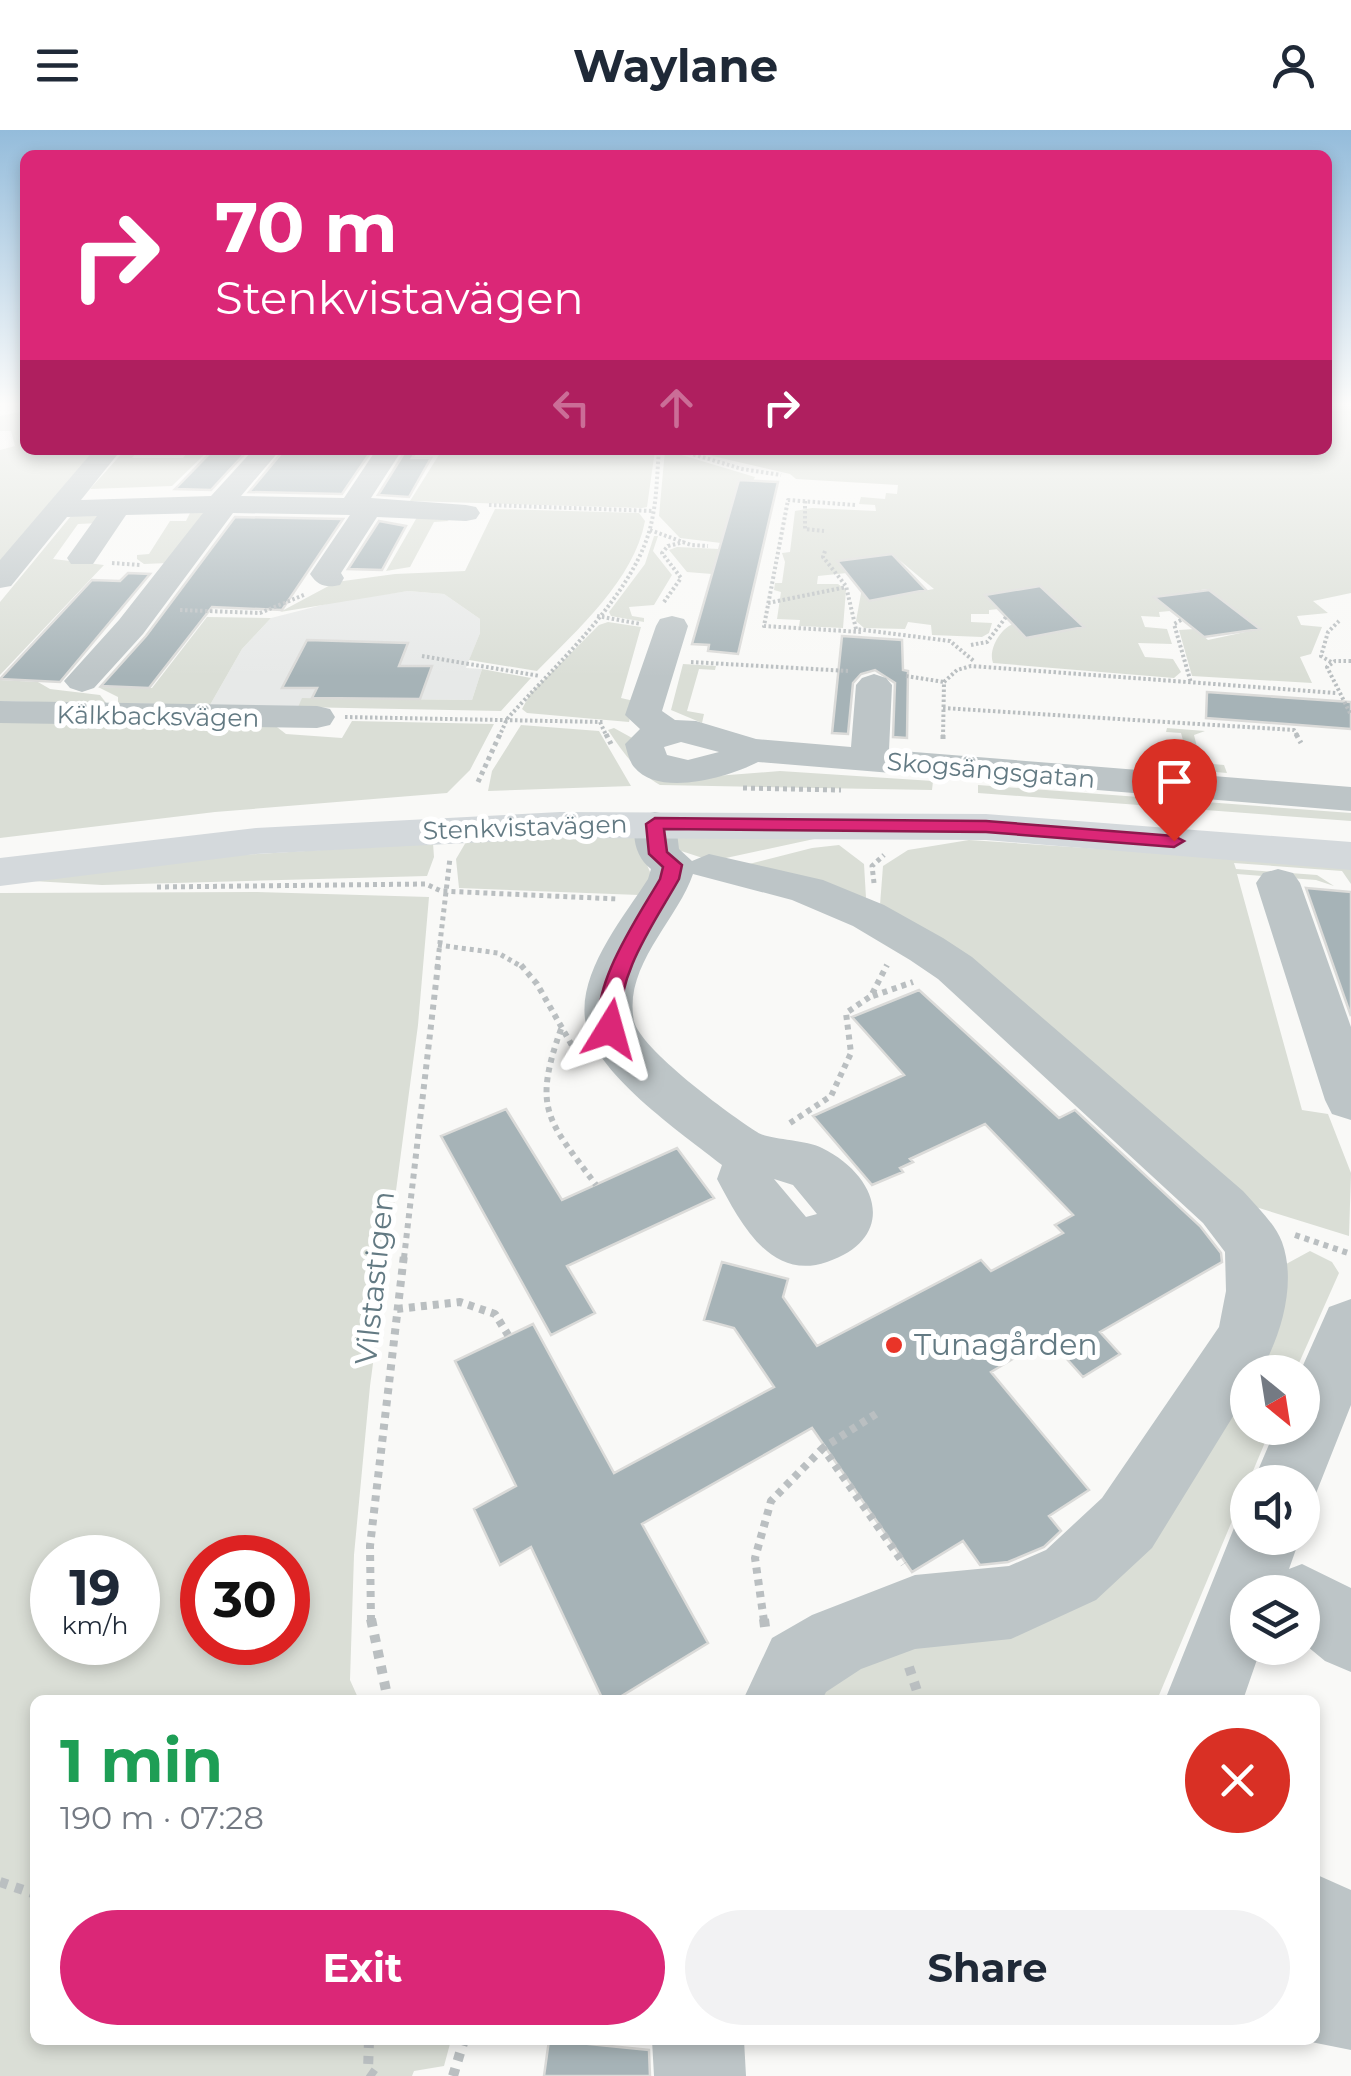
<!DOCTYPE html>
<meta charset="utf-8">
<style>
:root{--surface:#fff;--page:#f2f2f3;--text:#1f2937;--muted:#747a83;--accent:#db2777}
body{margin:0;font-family:Montserrat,sans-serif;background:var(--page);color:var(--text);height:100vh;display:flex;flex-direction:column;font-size:38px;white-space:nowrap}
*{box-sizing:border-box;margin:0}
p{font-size:32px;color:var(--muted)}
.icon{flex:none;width:55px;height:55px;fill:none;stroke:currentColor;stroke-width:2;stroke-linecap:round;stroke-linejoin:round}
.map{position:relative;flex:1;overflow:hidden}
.details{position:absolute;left:30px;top:1565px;width:1290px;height:350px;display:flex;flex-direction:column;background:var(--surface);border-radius:15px;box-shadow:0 5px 15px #0003}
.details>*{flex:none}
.top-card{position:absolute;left:20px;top:20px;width:1312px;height:305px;border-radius:15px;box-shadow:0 5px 15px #0003;background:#db2777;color:#fff;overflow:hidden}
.needle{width:65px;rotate:150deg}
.buttons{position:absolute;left:1230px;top:1225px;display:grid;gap:20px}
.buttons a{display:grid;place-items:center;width:90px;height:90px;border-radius:50%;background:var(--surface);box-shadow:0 5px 15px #0003;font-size:50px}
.speed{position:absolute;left:30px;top:1405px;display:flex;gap:20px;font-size:50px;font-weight:700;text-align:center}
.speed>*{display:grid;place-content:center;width:130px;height:130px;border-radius:50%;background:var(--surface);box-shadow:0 5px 15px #0003;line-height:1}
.speed small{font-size:25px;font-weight:400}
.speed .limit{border:15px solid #d22;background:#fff;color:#111}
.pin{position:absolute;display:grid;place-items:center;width:85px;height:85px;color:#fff;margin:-102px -42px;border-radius:50% 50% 50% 0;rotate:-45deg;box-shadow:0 0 10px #0007}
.pin .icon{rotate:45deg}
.me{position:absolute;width:110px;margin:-55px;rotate:8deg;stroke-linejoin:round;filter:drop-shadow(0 0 8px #0008)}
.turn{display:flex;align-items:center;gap:35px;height:210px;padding:0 30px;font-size:45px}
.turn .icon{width:130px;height:130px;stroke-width:2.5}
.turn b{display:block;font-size:70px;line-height:85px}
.lanes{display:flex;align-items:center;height:95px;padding:0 30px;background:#0003;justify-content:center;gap:50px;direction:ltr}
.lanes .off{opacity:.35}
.round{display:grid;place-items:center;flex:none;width:105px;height:105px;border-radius:52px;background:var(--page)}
.headline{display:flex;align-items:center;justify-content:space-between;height:170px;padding:0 30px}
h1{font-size:60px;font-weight:700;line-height:75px;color:#1e9e55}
.primary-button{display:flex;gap:20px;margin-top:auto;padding:20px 30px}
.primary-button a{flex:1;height:115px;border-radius:60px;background:var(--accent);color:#fff;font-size:40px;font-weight:700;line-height:115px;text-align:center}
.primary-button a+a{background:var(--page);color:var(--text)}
header{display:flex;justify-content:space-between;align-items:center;height:130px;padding:0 30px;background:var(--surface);font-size:45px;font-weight:700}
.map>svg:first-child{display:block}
.built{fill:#e7e9e8}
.green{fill:#daded6;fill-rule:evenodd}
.building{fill:#a6b3b7;stroke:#dbdbd9;stroke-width:2.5}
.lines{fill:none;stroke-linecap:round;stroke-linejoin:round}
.path-far4{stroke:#babfc1;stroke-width:4;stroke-dasharray:2.5 2.5;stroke-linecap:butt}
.path-far3{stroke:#babfc1;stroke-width:5;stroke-dasharray:4 4;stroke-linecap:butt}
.path-far2{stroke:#babfc1;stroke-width:6;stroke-dasharray:5 5;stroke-linecap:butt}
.path-far1{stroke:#babfc1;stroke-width:8;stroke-dasharray:6 6;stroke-linecap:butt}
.path{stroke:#babfc1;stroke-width:10;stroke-dasharray:8 8;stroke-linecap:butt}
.minor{fill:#bdc5c7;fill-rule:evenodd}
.major{fill:#d4d9dc;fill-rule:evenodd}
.route{fill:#db2777;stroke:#8e194d;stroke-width:2.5}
.poi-dot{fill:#e93428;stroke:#fff;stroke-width:4}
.labels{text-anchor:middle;stroke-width:10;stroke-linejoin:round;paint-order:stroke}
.far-street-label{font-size:25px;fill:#637a83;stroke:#fff}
.street-label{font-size:30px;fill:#637a83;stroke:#fff}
.poi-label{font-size:30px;fill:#637a83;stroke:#fff;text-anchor:start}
</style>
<header><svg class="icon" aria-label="menu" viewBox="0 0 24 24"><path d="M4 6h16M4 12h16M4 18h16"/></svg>Waylane<svg class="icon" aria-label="person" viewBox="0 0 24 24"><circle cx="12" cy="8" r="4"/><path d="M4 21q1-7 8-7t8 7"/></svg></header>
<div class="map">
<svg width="1351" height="1946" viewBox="0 0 1351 1946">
<rect width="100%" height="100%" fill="#f9f9f7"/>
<path class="built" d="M408,461L444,464L480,489V503L466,538L482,539L472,570L303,568L298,577L210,575L242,519L271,488L338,471Z"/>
<path class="green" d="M1328,274H1351V463L1313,471L1328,483L1297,486L1301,495L1322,497L1311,524L1300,527L1312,553L1192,546L1179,500L1195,499L1208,510L1259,499L1207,459L1155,467L1170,481L1159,482L1160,487L1141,486L1145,497L1167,499L1172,514L1138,513L1145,527L1173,529L1181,542L1174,548L993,533C988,520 1000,499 1013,494L1029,508L1083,496L1040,456L986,465L998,479L989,480V484H971V492L992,493L989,503L982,507L932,505L931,495L908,492L905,499L864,498L856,491L862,458L872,470L934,459L892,424L838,431L847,443L818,446L817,454H838L846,460L843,498L799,496L800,490L777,489L781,462L774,460L775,453H782L785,432L782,423L790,422L795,381L812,378L876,381L875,375L859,374L861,367L885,369L886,363L897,364L898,355L796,349L790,344L687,320H1328Z
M25,281V320H100L0,435V320L15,316L11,301H0V286Z
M125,320H138L132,328H183L189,320H209L172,356L90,359Z
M442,320H655L647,377L642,378L410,371Z
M665,320L755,347L721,413L680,408L659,386Z
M216,377L168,433L144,434L137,429V425L149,424L170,391H186L190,383Z
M495,379L639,383L645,391C634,450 577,500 537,541L469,530L480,503V489L444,464L408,461L280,482L336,452L395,444L465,441Z
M107,381L99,393L78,394L53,429L104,435L0,545V472L71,386Z
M420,382H432L449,391L434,392L410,437L386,441Z
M654,406H658L653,421L672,445L654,475L629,477L632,486L644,488V492L611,486L609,482L645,434Z
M677,417L719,419L712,444L687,442L669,420Z
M207,487L271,488L242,519L210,575L118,573V567L98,557L152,558Z
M608,492L641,497L621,568L634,571L629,592L527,583L522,579L530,564L599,495Z
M683,534L716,536L715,540L699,539L687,581L704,584L702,593L671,580Z
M482,539L531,548L501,581L298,577L302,568L472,570Z
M0,550L38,552L50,559L100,565L107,574L0,571Z
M0,589L161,596L273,594L286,604L342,608L352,591L494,594L470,640L447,663L215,682L0,708Z
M521,595L599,601L631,656L488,661L492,641Z
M614,598L703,647L780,641L933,651L932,660L660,655C636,641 623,623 608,600Z
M1167,598L1205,601L1194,605L1201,633L1224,635L1227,643L1167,638L1166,631L1189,632L1181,603L1166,602Z
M978,655L1351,683V691L978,663Z
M677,699L828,706L712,731L675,719Z
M634,704L653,749L639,765L459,758L456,729L466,712Z
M969,710L1351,736V754L1342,741L1234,733L1236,739L1317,745L1334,756L1316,750L1237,744L1302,980L1328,984L1351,1043L1349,1106L1233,1070L880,775L883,736L908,720Z
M433,713L434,727L427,746L102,755L33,751L194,728Z
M839,715L864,734L866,768L749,734L812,718Z
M257,762L429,767L418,895L370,1256L354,1425L350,1550L359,1570H35V1910H451L444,1936L414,1941L412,1946H0V763ZM52,1428H138V1512H52ZM202,1428H288V1512H202Z
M1310,1121L1332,1132L1339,1143L1295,1242H1255L1262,1233L1277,1139Z
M1247,1254L1248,1298H1271L1157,1570H821V1550L877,1519L1002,1500Z"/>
<path class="building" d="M213,320H248L211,360L175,359Z
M284,320H372L342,364L249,362Z
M406,320H417L412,328H431L409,367L378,365Z
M739,350L778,352L738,524L708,521L709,515L692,514Z
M235,387L343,389L282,480L212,477L149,558L101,556L146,506Z
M379,391L406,396L382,440L348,439Z
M892,424L926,460L869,471L837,431Z
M128,443L150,444L60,552L0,549L92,450L120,451Z
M1040,456L1084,497L1026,508L985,465Z
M1209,460L1260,499L1204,507L1154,467Z
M842,506L902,510L903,540L908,541L907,608L893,607L895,553L875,540L861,544L853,553L848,604L832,603Z
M307,510L408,513L399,536H432L420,569L312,568L317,558H282Z
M1207,562L1351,572V599L1206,588Z
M1306,758L1351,762V886Z
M919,860L1059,988L1075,980L1200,1096L1221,1123L1222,1132L1100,1202L1120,1224L1083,1247L1048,1208L991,1242L1089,1360L1049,1386L1061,1401L1044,1417L1008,1432L980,1435L963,1411L912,1442L812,1298L642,1394L708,1513L615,1570H603L531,1417L500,1435L474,1379L516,1356L455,1231L533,1194L614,1343L774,1257L734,1198L704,1190L722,1132L788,1149L783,1167L817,1216L981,1130L991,1141L1063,1103L1055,1095L1073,1085L985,994L910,1029L913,1032L900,1038L903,1042L872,1055L813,986L904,945L852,887Z
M506,979L562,1070L677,1018L714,1068L567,1136L595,1183L551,1205L441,1006Z
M549,1910L649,1920L650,1946H544Z"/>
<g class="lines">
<path class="path-far4" d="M679,320L742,339L781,345
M805,371V399L824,401
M489,375L653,381
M855,375L788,370L764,496L861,502
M650,400L691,415L708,416
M825,421L823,427L846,456L856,499L950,511L975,532
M112,433L140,435
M664,472L681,448L662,423L668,416L684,412
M768,473L846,457
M180,480L260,483L306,464
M597,486L641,494
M1181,490L1174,494L1191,553
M971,515L987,512L1006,487
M422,526L540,546
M1351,531H1335L1327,537L1351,585
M691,532L848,541
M1331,532L1321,526L1328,502L1339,491
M906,546L944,552
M943,578L1294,600L1298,607
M345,587L603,592
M600,592L607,607
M499,607L507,589C555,535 638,462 652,390C657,367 657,343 659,320
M943,607L944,552L957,540L971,536L1336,563"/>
<path class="path-far3" d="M606,604L611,614
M1296,604L1301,613
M943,609V604
M478,652L500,604
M743,658L841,660
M874,753L872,736L884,725
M157,757L426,754L441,761L618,769
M438,815L498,823L524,838
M437,838L450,728"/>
<path class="path-far2" d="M521,835L537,854L574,919
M873,866L913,852
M561,899C532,980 548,990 596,1055
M790,993L831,966L851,923L846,883L871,866L887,835
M1295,1105L1351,1124
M404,1128L438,835"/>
<path class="path-far1" d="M397,1179L460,1172L495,1184L508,1205
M876,1284L823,1318L904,1434
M371,1491L370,1416L404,1125
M764,1491L755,1428L771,1371L823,1318"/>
<path class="path" d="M371,1489L388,1570
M764,1489L765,1497
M909,1537L920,1570
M0,1752L35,1764
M369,1910L368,1941L375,1946
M453,1946L464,1910"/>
<path class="minor" d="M94,320H121L81,370L211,366L253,320H280L241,366L344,368L376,320H402L371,368L466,375L476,377L480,383L476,389L466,391L377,387L341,443L344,448L340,455C326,458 318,456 310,444L350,385L233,383L143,504L94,558L82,562L70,558L64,551L119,490L203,383L126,385L93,434H71L67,428L97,386L67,387L11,456L0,458V430Z
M672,486L684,489L688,496L662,581L675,590L696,591L756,609L851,617L856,555L862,548L874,544L886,548L892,555L889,620L1351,657V681L758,632C729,647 659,668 634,637C629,631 627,621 625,614L640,599L625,585L656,496L660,489ZM681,612L719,622L688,630L667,625L664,617Z
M0,571L317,576L330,579L335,587L330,595L317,598L0,593Z
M655,682L670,685L676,694L679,719L692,731L709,724L823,750L884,775L943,808L972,827L1243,1061C1256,1076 1274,1092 1282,1112C1297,1153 1281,1207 1260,1242H1248V1262L1152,1418L1096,1470L1011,1509L915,1519L861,1539L826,1562L822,1570H743L772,1508L812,1485L915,1445L1009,1436L1046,1420L1102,1368L1219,1197L1226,1161L1225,1122L1203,1093L938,849L910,830L853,796L792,770L693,744C677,791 623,836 634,891C640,919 730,985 757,1002C768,1010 804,1009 822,1018C879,1046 898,1108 827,1132C769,1152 739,1090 717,1049L722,1035C682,1003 591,942 585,889C579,840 624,787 648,749L651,739C635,727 629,702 640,685ZM774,1049L793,1055L817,1084L806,1087Z
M1278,739L1293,743L1300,753L1351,897V990L1332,984L1325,970L1256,753L1263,743Z
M1351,1169V1275L1311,1376L1302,1379V1352H1253L1276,1298H1302L1300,1242L1329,1177Z
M1248,1380V1408H1300L1289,1439L1302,1434L1351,1458V1542L1325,1531L1302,1512V1462H1248V1518H1261L1243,1570H1165L1240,1383Z
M1315,1744L1351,1760V1920L1301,1910H1315Z
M652,1910H744L746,1946H654Z"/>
<path class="major" d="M560,682L986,684L1351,712V740L986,710L560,708L256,724L0,756V728L256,698Z"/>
</g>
<linearGradient id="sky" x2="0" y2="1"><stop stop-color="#94bcdb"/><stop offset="0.5" stop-color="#fcfcfb"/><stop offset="1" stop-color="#fcfcfb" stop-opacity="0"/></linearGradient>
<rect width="1351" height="547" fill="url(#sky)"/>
<path class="route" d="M655,688L986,691L1174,706L1184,711L1174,717L986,702L664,699L667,722L682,735L679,749C655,792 614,847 621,899L610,907L603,904C584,864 640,784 660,749L663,737L649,724L646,694Z"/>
<circle class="poi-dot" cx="894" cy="1215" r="10"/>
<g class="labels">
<g class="far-street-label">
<text transform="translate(158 586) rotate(1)" y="9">Kälkbacksvägen</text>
<text transform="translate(991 640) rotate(5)" y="9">Skogsängsgatan</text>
<text transform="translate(525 697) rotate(-2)" y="9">Stenkvistavägen</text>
</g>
<g class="street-label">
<text transform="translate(375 1148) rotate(-84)" y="10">Vilstastigen</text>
</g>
<g class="poi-label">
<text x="914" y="1225">Tunagården</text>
</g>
</g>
</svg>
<div class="buttons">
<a><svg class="needle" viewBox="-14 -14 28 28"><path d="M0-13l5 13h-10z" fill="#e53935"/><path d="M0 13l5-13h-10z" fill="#747a83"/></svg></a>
<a><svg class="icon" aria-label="sound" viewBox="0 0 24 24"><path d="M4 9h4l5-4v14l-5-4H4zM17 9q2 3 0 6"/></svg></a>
<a><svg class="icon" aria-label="layers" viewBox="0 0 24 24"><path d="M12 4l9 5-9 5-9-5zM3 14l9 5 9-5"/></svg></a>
</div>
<div class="speed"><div>19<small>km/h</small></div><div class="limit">30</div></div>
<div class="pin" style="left:1174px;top:711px;background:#d93025"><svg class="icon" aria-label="arrive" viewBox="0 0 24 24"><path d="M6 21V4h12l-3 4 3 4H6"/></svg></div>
<svg class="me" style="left:610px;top:899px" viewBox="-20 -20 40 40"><path d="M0-17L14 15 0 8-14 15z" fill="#db2777" stroke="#fff" stroke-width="4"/></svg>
<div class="top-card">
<div class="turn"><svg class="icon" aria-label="right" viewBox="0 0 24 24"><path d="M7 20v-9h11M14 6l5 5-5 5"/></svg><div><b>70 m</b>Stenkvistavägen</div></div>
<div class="lanes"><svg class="icon off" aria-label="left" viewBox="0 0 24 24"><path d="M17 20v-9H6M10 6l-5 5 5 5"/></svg><svg class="icon off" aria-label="ahead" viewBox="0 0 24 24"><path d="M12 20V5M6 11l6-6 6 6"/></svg><svg class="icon" aria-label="right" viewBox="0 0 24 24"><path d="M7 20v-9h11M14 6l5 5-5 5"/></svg></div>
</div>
<section class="details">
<div class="headline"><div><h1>1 min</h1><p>190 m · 07:28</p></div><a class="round" style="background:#d93025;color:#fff"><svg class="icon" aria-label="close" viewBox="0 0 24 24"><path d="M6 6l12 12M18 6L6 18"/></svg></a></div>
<div class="primary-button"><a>Exit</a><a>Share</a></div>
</section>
</div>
